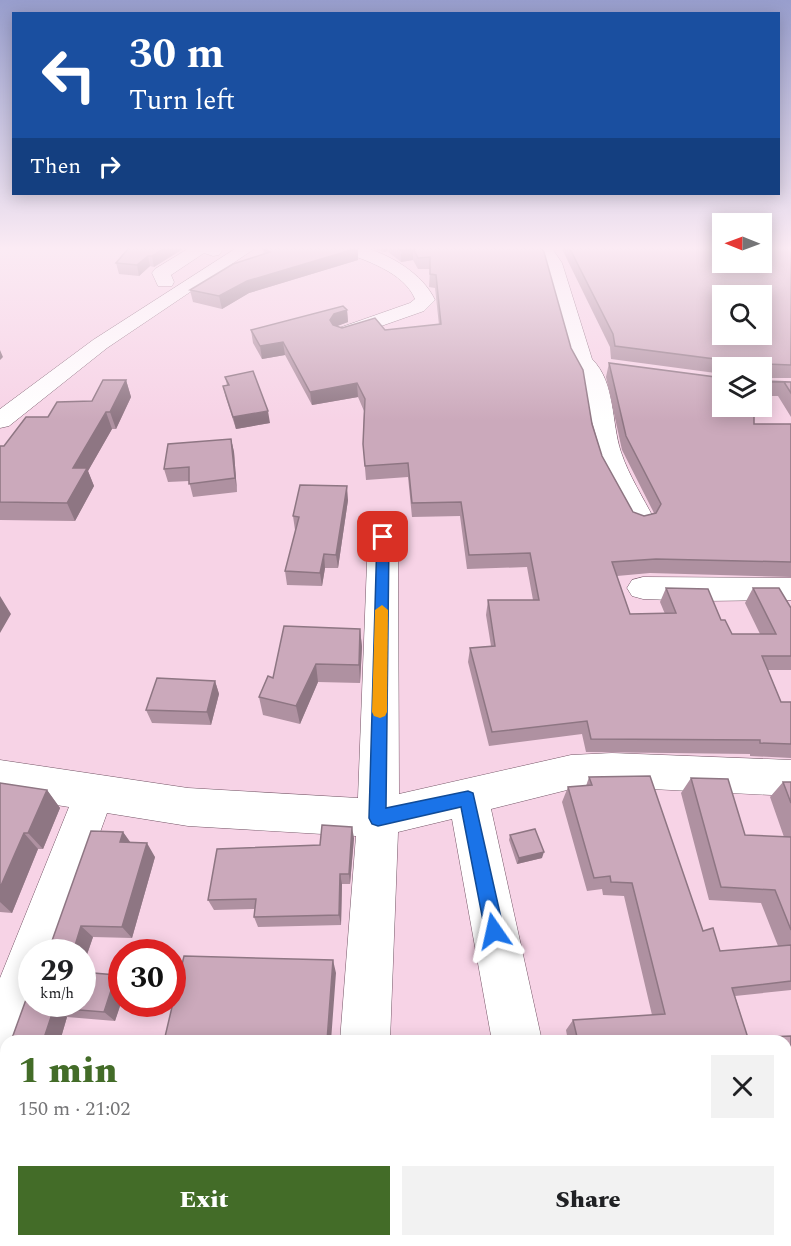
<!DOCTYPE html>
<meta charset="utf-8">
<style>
:root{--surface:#fff;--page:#f2f2f2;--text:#202124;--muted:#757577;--accent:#436c28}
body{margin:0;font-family:Spectral,serif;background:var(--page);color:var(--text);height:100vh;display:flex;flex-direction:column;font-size:22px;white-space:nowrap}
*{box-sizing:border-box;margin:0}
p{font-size:20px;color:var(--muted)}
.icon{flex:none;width:33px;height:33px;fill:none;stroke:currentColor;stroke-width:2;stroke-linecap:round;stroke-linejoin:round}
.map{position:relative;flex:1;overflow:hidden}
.details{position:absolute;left:0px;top:1035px;width:792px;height:212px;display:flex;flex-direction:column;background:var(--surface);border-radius:18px 18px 0 0;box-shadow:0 3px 15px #0003}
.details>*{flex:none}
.guide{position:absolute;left:12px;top:12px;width:768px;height:183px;border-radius:0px;box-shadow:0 3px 15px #0003;background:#1a4fa0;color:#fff;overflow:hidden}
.needle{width:39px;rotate:271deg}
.fabs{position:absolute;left:712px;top:213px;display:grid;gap:12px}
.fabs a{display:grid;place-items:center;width:60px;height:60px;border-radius:0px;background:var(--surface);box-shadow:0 3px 15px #0003;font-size:30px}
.speed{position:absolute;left:18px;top:939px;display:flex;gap:12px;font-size:30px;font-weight:700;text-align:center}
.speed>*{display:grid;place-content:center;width:78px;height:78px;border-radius:50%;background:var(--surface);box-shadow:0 3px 15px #0003;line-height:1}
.speed small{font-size:15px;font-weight:400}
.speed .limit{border:9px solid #d22;background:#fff;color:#111}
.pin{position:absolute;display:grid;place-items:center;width:51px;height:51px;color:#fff;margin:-26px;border-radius:12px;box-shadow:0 3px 9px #0006}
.me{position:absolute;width:66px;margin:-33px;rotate:349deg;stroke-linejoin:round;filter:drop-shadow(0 0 4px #0008)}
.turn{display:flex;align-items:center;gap:21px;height:126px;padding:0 18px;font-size:27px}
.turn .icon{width:78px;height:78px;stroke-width:2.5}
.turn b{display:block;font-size:42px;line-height:51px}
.then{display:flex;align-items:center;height:57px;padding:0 18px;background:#0003;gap:12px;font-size:22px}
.round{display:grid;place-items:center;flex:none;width:63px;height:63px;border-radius:0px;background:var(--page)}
.headline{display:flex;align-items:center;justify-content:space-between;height:102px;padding:0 18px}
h1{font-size:36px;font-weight:800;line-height:45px;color:var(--accent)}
.primary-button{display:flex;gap:12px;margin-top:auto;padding:12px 18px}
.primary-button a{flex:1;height:69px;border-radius:0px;background:var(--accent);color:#fff;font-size:24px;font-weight:800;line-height:69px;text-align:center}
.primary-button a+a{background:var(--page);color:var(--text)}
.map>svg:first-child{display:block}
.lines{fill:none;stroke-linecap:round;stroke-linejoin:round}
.minor-casing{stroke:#745566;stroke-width:1}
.major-casing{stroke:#745566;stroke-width:1}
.minor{fill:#fff;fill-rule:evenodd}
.major{fill:#fff;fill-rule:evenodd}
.wall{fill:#af91a1}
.shaded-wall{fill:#8e7683}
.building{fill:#cba9bb;stroke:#8e7683;stroke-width:1.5;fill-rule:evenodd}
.route{fill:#1a73e8;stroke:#114b97;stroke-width:1.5}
.slow{fill:#f59e0b}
</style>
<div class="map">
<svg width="791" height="1246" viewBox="0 0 791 1246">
<rect width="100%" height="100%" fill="#f7d3e6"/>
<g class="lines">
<g class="minor-casing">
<path id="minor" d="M191,247H217L222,251L219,255L213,256L204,253L171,275L174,282L172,286H158L152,273L155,269Z
M338,247C345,247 355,245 362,247C390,254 423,274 435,300L424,311L350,337L343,339L336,337L333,333L336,329L410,303L415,299C404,272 365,260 340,251Z
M535,247H551L562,263L592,359C616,383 611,422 621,452C629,476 643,497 654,519L650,525L640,528L630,525C616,503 601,475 594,450C585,416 593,392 571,361L544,263Z
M383,527L393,530L398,537L399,794L571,755L612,753L791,760V796L612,787L571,789L491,809L542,1041H492L452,819L398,832L390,1041H340L356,836L188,826L107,813L57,952H32V1004H39L25,1041H6V1063L0,1065V978L69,807L0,796V760L188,788L358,798L368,537L373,530Z
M643,577L791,578V600L702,601L643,599L632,596L627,588L632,580Z
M786,1070H791V1124H786Z
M325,1240H385V1246H325Z
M527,1240H587L588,1246H528Z"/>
</g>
<g class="major-casing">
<path id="major" d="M238,247H257L107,348L9,426L0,428V409L93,340Z"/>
</g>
<use href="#minor" class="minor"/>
<use href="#major" class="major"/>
</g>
<path class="wall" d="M186,247L154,267L150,266L139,276L119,274L116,263L127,250Z
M368,247H541L602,456L633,512L644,516L654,513L622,450L606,377L609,363L754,424H791V577L650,573L617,576L630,614H665L660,602L666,588L721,620L732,634H760L745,603L753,588L791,608V670H768L781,702H791V758L750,756V754L586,752L582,734L489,746L468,662L470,648L491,646L486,615L488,600H533L527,567L467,569L460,516L412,517L408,477L366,480L363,444L364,411L358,397L312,405L285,355L262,359L253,343L251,330L347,310L348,322L336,326L342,328L385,330L439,325L435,288L429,287L430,269H418L413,260L401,262L387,251L384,252Z
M561,247H791V378H766V381L791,382V417L778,396H762V368H723V374L611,359L610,347Z
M263,249L358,260L249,293L222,309L193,302L190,290L264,254Z
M225,377L270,423L236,429L226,398L223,386L227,385Z
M126,380L131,397L116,429H112L88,471L94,486L75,521L0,520V446H4L48,417L92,401Z
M231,439L234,452L237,492L193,497L189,481L168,482L164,469Z
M348,500L338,568H325L322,586L287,585L285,571L296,530H295L293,516Z
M360,629L362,647L360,683L318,682L300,724L263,715L259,697L273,678Z
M215,681L219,694L211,725L152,723L146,710Z
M589,777L703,931L720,951L778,946L761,903L709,900L681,793L691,778L745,835L784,837L770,797L783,782H791V990L735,996L748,1038L791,1036V1067H786V1041H568L566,1030L573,1020L652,1015L624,896L603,895L602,889L587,891L562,802L568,787L586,786Z
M0,783L47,790L60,808L43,849H38L12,913L0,912Z
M123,832L131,843L155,857L132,938L93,937L82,969V952H48Z
M510,835L542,858L517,864L509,840Z
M354,838L350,884H342L341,925L258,927L254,917V909L214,910L208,900L320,845Z
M116,975L122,981V1000L115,1021L67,1017L60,1041H11L32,983Z
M608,1240H633L608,1242Z
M737,1240H786L791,1246H729L728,1241Z"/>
<path class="shaded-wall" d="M167,247H186L154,267L152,256Z
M384,247H387V251L384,252Z
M358,248V260L249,293L222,309L219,296L247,281Z
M413,248V260L401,262V250Z
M148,256L150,266L139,276L137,265Z
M347,310L348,322L335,327L331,333L330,320L334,314Z
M283,342L285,355L262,359L260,346Z
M0,350L3,357L0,360Z
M126,380L131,397L116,429L110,412Z
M357,383L358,397L312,405L310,392Z
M268,411L270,423L236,429L233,417Z
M106,412L112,429L88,471L94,486L75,521L67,503L73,468Z
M231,439L234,452L237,492L235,478Z
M347,486L348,500L338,568L336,555Z
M324,554L325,568L322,586L320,573Z
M0,596L11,614L0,633Z
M360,629L362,647L360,683L359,665Z
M316,664L318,682L300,724L296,706Z
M215,681L219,694L211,725L207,712Z
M47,790L60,808L43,849L28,833Z
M352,827L354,838L350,884L349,874Z
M123,832L132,845L120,842Z
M24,833L38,849L12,913L0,902V888Z
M147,843L155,857L132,938L122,927Z
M544,852L542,858L517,864L519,858Z
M340,874L342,884L341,925L339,915Z
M81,926L93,937L82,969V952H73Z
M333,960L336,973L331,1041H327Z
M116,975L122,981V1000L115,1021L104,1012Z
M54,1008L67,1017L60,1041H43Z
M59,1240H76L75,1246H57Z
M278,1240H285L284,1246H278Z"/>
<path class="building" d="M126,247H167L152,256H148L137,265L116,263L127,250Z
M272,247H354L358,248L247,281L219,296L190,290L233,264L270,252L263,249Z
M397,247H541L544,252L571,348L583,370L592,424L602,456L633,512L644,516L656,513L661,504L626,436L609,363L723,378V406H754V424H791V562L656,559L612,562L630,614L676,613L666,588L708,589L721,620H725L732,634H776L753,588H779L791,608V656H762L781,702H791V744L760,743V740L591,739L587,721L492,732L470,648L495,646L488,600H539L530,553L469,555L461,502L412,503L408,463L365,466L363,444L365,399L357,383L310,392L283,342L260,346L251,330L343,306L347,310L334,314L330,320L333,325L342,328L375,318L385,330L441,324L436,275L430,274V257L418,258L413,248L401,250Z
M569,247H723V262H762V247H791V365L766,364V381L791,382V393L784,382H762V368H730V361L615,346L613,334ZM723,296H762V334H723Z
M253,371L268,411L233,417L223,386L229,385L225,377Z
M103,380H126L110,412H106L73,468H87L67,503L0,502V446H4L26,417H48L57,402L92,401Z
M231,439L235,478L189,484V467L164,469L168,444Z
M300,485L347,486L336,555L324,554L320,573L285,571L299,517L293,516Z
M284,626L360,629L359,665L316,664L296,706L259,697L268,676L273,678Z
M157,678L215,681L207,712L146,710Z
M650,776L703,931L713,928L720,951L791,945V981L732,988L748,1038L791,1036V1058L790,1056H786V1041H578L573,1020L665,1014L632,883L611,882L610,876L594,878L568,787L592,785L589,777Z
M691,778L728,779L745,835L791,837V930L775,890L721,887Z
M783,782H791V803Z
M0,783L47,790L28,833H24L0,888Z
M322,825L352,827L349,874H340L339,915L254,917L256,899L208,900L217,849L320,845Z
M535,829L544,852L519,858L510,835Z
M91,831L123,832L120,842L147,843L122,927L81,926L73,952H48Z
M184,956L333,960L327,1041H164Z
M82,972L116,975L104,1012L54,1008L43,1041H11L32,983V1004H82Z
M0,1129H6V1240H59L57,1246H0Z
M791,1237V1246H741L739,1241L786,1240V1238Z
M128,1240H278V1246H127Z
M391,1240H430L391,1241Z"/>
<linearGradient id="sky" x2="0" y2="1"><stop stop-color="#989ecd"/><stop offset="0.59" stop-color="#fbebf4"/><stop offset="1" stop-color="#fbebf4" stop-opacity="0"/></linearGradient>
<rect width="791" height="421" fill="url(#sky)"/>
<path class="route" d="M383,533L389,537L386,808L468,791L473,793L504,931L501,937L494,940L487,937L485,931L461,807L378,826L372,824L369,818L377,537Z"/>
<path class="slow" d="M382,605L388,610L387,712L385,716L380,718L374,716L372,712L375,610Z"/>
</svg>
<div class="fabs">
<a><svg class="needle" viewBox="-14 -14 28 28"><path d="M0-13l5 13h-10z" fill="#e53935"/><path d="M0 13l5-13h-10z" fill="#757577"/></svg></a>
<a><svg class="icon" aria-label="search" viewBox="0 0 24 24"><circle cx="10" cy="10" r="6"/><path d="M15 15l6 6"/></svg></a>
<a><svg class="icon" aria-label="layers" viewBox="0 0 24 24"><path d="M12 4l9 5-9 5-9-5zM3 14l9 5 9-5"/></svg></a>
</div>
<div class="speed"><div>29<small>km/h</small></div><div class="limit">30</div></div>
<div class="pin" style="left:383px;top:537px;background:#d93025"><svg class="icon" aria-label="arrive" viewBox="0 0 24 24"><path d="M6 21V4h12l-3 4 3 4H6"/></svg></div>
<svg class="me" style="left:494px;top:931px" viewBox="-20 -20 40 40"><path d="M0-17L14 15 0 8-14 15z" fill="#1a73e8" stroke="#fff" stroke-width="4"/></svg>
<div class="guide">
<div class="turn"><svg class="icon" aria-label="left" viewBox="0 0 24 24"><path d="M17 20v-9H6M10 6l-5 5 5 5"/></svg><div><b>30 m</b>Turn left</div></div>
<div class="then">Then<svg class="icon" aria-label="right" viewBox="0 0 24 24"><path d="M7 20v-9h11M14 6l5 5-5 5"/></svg></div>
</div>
<section class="details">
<div class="headline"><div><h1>1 min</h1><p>150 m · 21:02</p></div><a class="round"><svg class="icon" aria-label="close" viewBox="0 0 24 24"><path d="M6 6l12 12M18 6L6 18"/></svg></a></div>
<div class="primary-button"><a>Exit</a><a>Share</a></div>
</section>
</div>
